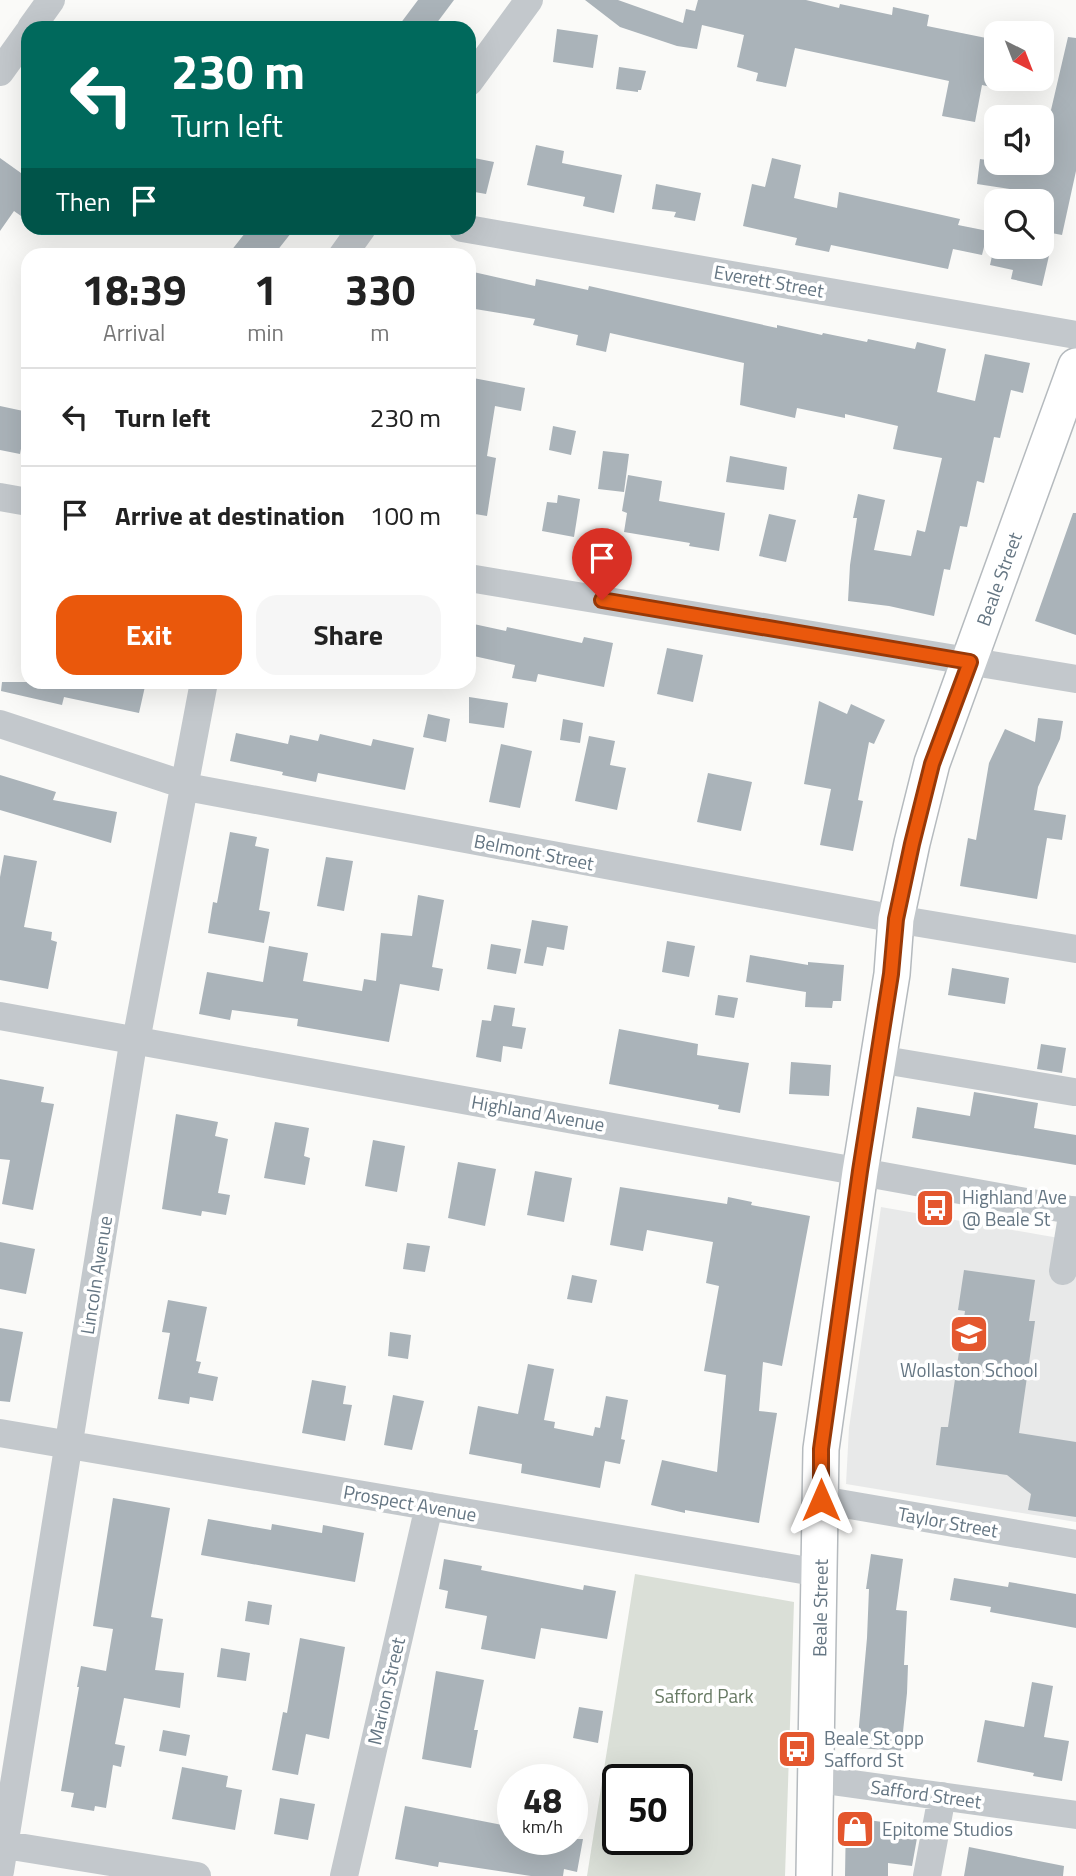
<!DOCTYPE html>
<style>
:root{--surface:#fff;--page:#f6f6f6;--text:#222;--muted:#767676;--line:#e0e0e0;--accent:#ea580c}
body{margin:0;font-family:"Titillium Web",sans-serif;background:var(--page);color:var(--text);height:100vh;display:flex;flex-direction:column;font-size:26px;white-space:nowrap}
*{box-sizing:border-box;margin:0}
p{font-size:23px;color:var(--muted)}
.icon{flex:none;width:38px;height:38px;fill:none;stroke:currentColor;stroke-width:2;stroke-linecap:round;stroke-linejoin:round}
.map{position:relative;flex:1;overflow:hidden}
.panel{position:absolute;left:21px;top:248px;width:455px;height:441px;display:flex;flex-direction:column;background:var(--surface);border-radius:21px;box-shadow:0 7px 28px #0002}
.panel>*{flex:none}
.top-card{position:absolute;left:21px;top:21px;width:455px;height:214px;border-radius:21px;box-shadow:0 7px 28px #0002;background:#00695c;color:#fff;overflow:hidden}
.needle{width:46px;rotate:138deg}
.fabs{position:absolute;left:984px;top:21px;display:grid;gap:14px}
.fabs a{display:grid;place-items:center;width:70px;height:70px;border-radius:14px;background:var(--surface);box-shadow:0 7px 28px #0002;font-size:35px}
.speed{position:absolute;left:497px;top:1764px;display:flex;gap:14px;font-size:35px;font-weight:700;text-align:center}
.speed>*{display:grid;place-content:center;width:91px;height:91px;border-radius:50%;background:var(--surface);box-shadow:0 7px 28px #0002;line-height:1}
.speed small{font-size:18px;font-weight:400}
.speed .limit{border:4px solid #111;border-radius:10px;background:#fff;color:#111}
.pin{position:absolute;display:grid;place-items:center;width:60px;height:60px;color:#fff;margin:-72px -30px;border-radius:50% 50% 50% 0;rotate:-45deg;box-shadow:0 0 7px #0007}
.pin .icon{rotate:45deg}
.me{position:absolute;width:77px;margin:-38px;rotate:0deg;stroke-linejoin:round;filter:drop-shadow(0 0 5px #0008)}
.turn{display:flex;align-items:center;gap:24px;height:147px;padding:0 35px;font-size:32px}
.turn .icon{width:91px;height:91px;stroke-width:2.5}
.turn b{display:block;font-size:49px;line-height:60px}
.then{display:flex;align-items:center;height:66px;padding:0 35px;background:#0003;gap:14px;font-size:26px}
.eta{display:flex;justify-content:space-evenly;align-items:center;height:119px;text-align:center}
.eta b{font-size:42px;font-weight:700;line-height:49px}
.primary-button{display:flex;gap:14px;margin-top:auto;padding:14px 35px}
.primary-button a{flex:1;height:80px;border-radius:21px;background:var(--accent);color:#fff;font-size:28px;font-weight:700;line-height:80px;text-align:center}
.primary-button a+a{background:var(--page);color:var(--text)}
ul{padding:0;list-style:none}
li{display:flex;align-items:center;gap:21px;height:98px;padding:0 35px;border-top:2px solid var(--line)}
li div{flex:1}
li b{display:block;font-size:26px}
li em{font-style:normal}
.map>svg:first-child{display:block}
.built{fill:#e8e9e9}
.green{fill:#dadfd7;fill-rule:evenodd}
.building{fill:#aab3b9}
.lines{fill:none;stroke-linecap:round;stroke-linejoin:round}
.major-casing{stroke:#b5babe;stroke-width:38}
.minor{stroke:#c3c8cc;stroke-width:28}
.major{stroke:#fff;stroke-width:35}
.route-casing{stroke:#983908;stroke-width:18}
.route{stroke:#ea580c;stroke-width:12}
.labels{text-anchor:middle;stroke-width:7;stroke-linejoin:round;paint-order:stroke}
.street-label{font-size:19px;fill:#657683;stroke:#fff}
.poi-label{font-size:19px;fill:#657683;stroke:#fff;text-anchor:start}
.park-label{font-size:19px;fill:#687a64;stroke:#fff}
</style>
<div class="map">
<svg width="1076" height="1876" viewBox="0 0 1076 1876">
<rect width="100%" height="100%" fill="#fafaf8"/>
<path class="built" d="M881,1207L1076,1241V1522L846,1484L849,1428Z"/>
<path class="green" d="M635,1574L794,1602L785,1876H587ZM618,1780H677V1839H618Z"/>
<path class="building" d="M418,0H454L433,28H397Z
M585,0H618L683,23L686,9L695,11L698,0H806L839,8L840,4L892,15L893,7L929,15L927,26L996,40V88L982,85L975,122L942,116L949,81L795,48L786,87L756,81L758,73L737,67L744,35L702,25L697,49L677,46L620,27Z
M557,29L598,35L593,68L553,62Z
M1068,37L1076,38V171L1062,235L1041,231V201H1033L1035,193L977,184L980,159L1041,168V107L1051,110Z
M619,67L646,71L641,90H638V92L616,89Z
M536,145L564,151L562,163L622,175L614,213L583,206L585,197L527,185Z
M469,157L494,162L486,194L469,191Z
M0,158L28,178V221L14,211L0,231Z
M772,158L801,165L794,198L837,208L839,192L960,219L958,225L988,231L982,255L953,249L948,269L831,245L829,252L795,245L797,238L743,226L752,184L765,187Z
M656,184L701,193L695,221L674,217L676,212L652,209Z
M249,228H295L273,256H227Z
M994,247H1051L1042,286L1011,279L1013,270L990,265Z
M469,271L535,286L536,279L588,290L589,286L777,328V325L822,335L823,333L867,342L868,339L915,349L917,342L946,349L937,392L975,401L985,354L1030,363L1023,393L1011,390L1000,438L994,437L984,483L977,481L967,527L960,526L950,570L944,569L934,616L889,606L848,601L850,565L857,518H853L858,494L885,500L874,550L911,556L917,530L925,532L942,458L893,449L898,426L845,414V418L797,408L795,418L740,405L744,363L610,333L606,352L576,345L578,335L533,325L535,319L469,308Z
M473,378L525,388L521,411L495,406L487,456L496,458L487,516L469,513V445L476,402L469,401Z
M0,406L28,412L20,454L0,450Z
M553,426L576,431L571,455L549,450Z
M603,451L629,454L624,492L598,489Z
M730,456L787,467L784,490L726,482Z
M628,475L662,481L659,501L725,513L719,551L689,546L690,543L624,532L627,513L622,511Z
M558,495L580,499L574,537L542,531L547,502L557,503Z
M1073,513H1076V635L1035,621Z
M769,514L796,520L786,562L759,556Z
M469,623L506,631L507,627L582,643L584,637L613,643L604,687L538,674L536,682L512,678L515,665L469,655Z
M667,648L703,655L693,702L657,694Z
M2,682H146L139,713L64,697L62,705L1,691Z
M469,697L508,703L504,728L469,723Z
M819,701L847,714L851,704L885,720L874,744L869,742L858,800L863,801L853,851L820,845L831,789L804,784Z
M428,714L450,719L446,742L423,737Z
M1038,718L1063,721L1060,739L1038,787L1034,810L1066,815L1062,840L1047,838L1037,899L960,886L968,838L976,840L989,763L1005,729L1035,742Z
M563,719L583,723L580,743L560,740Z
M236,733L288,744L290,735L318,741L320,734L371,746L373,739L414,748L405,790L318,773L316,782L282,775L283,772L230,761Z
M589,736L615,741L610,765L626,768L617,810L575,801Z
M501,744L532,751L520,808L489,802Z
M708,773L752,782L741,831L697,822Z
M0,775L56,792L53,800L117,812L111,843L0,810Z
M230,832L257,837L255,846L269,849L259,910L270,912L264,943L208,933L213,902L217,903Z
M4,855L37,861L24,927L52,932L51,940L57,942L48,989L0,980V877Z
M326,857L353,861L344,911L317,906Z
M418,895L444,900L432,967L443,969L439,991L400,984L389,1042L297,1026L298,1019L232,1010L230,1020L199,1014L207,972L263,982L269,946L308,953L303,981L362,991L364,979L376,981L381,933L412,936Z
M532,920L568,926L564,950L547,947L543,966L524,963Z
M667,941L695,946L689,977L662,972Z
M491,944L521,949L516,974L487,969Z
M750,955L808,965V962L844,965L841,1001H833L832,1008L805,1007L806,992L746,982Z
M952,968L1009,978L1005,1004L948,995Z
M718,995L738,998L734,1018L715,1015Z
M494,1005L515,1008L512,1026L526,1028L522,1049L503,1046L501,1062L476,1057L482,1020L491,1021Z
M619,1029L698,1044L697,1055L749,1063L740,1113L718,1109L719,1105L609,1084Z
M1041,1044L1066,1048L1062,1073L1037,1069Z
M791,1062L831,1065L829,1096L789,1094Z
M0,1079L44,1087L41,1102L54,1104L33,1210L2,1204L10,1160L0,1159Z
M974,1092L1038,1103L1034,1128L1076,1135V1165L912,1138L917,1107L970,1116Z
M176,1114L218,1122L215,1136L228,1139L218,1193L230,1195L226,1215L202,1211L201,1216L162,1209Z
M275,1122L309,1128L304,1156L310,1158L305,1185L264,1178Z
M373,1140L405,1146L397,1192L365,1186Z
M458,1162L496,1169L485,1226L448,1218Z
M535,1171L572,1178L564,1222L527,1215Z
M620,1187L727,1204L728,1197L752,1202L751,1205L810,1216L782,1366L763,1362L759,1411L777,1413L759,1523L685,1510V1513L651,1505L662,1460L717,1472L726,1375L704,1371L719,1286L706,1283L713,1242L647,1230L643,1251L610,1245Z
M0,1242L35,1249L26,1294L0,1289Z
M407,1243L430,1246L425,1272L403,1269Z
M964,1270L1035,1280L1029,1321H1035L1019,1433L1076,1442V1517L1028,1510L1031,1494L1007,1475L936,1465L941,1427H948L965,1311L958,1310Z
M572,1275L597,1280L592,1303L567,1299Z
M168,1300L207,1307L196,1361L201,1362L198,1373L218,1377L213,1401L190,1397L189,1404L158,1399L170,1333L162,1332Z
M0,1328L23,1332L10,1402L0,1401Z
M390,1332L411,1335L408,1359L388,1356Z
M528,1364L554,1369L544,1420L555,1422L554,1428L593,1436L595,1427L600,1428L606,1396L628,1400L621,1439L625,1440L620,1464L605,1461L600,1488L521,1473L522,1464L469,1454L478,1406L518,1414Z
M312,1380L346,1386L343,1404L352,1405L345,1441L302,1433Z
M393,1395L424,1401L412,1450L384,1445Z
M113,1498L170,1508L151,1617L163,1619L155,1670L184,1673L180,1708L124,1698L115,1744L125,1746L121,1767L113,1765L106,1808L95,1806L94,1811L71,1807L74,1793L61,1791L79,1687H77L81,1666L106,1671L113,1629L93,1626Z
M208,1519L271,1530L272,1524L322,1533L323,1525L364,1533L355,1582L201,1555Z
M871,1554L903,1559L896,1610L907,1611L904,1665H908L907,1693L901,1751L857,1748L867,1638L869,1589H866Z
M444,1559L482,1566L481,1570L583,1590L584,1585L616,1591L607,1639L541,1628L535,1659L481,1649L487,1616L445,1608L448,1591L439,1589Z
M954,1578L1008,1587L1009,1582L1076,1594V1628L990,1612L991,1607L950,1600Z
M248,1601L272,1605L269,1625L245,1621Z
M300,1638L345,1647L329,1739L306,1734L298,1775L272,1770L283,1712L287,1713Z
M221,1648L250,1653L246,1681L217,1677Z
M436,1671L484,1680L474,1730H478L471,1768L422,1759Z
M1032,1682L1053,1686L1044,1737L1069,1741L1062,1781L1033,1776L1034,1773L977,1762L985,1720L1024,1727Z
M579,1707L603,1711L598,1743L573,1738Z
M163,1730L190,1735L186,1756L159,1751Z
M182,1767L228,1776L226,1787L242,1790L235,1830L172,1819Z
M280,1798L315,1804L308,1840L274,1834Z
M405,1806L512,1827L510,1839H583L577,1872L564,1869L563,1876H531L439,1862L438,1867L395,1859Z
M846,1817L919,1827L912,1866L888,1863V1876H845Z
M969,1847L1064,1866L1063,1876H964Z"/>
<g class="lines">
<g class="major-casing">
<path id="major" d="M814,1876L821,1449L860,1172L892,974L896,919L912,843L932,763L1076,366"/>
</g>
<path class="minor" d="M31,28L51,0
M0,72L28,33
M469,82L529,0
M462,228L1076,335
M342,256L362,228
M0,497L28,502
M469,578L1076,679
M0,724L197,789L896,919L1076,949
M0,1016L1076,1211
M878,1059L1074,1092
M1063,1271L1073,1210
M0,1433L820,1573
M821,1500L1076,1544
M817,1779L1076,1815
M0,1844L197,1876
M0,1871L132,1050L136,1041L204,682
M344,1876L429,1506
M927,1876L942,1796"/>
<use href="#major" class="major"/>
</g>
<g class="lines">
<g class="route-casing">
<path id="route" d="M602,600L970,662L932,764L912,844L896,919L891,974L860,1171L821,1449V1500"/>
</g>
<use href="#route" class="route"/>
</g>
<defs>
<g id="bus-square" transform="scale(2.0125)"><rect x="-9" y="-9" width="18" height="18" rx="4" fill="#e4572e" stroke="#fff"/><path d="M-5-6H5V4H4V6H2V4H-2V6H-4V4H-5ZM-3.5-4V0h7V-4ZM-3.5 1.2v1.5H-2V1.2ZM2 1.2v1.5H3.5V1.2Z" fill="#fff"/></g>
<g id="school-square" transform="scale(2.0125)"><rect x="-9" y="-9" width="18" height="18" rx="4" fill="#e4572e" stroke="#fff"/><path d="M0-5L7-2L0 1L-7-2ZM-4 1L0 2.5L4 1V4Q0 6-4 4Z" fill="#fff"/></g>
<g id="shop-square" transform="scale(2.0125)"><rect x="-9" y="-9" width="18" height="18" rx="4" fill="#e4572e" stroke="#fff"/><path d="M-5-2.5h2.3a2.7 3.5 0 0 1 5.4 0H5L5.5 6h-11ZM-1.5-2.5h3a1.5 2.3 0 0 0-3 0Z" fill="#fff"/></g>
</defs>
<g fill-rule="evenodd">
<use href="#bus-square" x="935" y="1208"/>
<use href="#school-square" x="969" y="1334"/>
<use href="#bus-square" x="797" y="1749"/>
<use href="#shop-square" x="855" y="1829"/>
</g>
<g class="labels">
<g class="street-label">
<text transform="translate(769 281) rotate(10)" y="7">Everett Street</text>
<text transform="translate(999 579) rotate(-70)" y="7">Beale Street</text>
<text transform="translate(534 852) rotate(11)" y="7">Belmont Street</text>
<text transform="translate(538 1113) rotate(10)" y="7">Highland Avenue</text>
<text transform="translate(96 1275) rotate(-81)" y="7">Lincoln Avenue</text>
<text transform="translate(410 1503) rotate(10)" y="7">Prospect Avenue</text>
<text transform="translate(948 1522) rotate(10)" y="7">Taylor Street</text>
<text transform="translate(820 1608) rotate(-89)" y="7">Beale Street</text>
<text transform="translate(386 1691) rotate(-77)" y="7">Marion Street</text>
<text transform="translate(926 1794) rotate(8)" y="7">Safford Street</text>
</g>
<g class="poi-label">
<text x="962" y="1204">Highland Ave<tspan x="962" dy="22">@ Beale St</tspan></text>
<text x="969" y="1377" text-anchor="middle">Wollaston School</text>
<text x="824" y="1745">Beale St opp<tspan x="824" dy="22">Safford St</tspan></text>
<text x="882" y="1836">Epitome Studios</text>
</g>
<g class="park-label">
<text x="704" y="1703">Safford Park</text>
</g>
</g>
</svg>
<div class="fabs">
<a><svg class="needle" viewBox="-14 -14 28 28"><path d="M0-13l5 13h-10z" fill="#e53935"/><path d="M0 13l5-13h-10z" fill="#767676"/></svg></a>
<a><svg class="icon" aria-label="sound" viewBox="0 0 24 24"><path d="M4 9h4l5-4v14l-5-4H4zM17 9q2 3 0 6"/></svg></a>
<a><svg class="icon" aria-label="search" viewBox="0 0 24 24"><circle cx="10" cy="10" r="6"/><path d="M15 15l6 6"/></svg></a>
</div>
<div class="speed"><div>48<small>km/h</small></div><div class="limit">50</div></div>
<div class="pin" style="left:602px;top:600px;background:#d93025"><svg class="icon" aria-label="arrive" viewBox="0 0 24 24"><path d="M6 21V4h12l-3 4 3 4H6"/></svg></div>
<svg class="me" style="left:821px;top:1500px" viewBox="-20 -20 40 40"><path d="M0-17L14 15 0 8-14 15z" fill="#ea580c" stroke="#fff" stroke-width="4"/></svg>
<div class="top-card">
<div class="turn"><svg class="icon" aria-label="left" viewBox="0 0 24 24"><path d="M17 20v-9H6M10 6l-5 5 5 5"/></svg><div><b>230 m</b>Turn left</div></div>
<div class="then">Then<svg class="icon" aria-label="arrive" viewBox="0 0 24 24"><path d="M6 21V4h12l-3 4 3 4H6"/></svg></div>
</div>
<section class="panel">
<div class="eta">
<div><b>18:39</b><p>Arrival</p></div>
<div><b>1</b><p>min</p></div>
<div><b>330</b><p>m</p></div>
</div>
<ul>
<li><svg class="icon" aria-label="left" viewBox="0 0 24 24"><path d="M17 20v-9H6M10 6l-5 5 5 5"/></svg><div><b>Turn left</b></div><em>230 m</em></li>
<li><svg class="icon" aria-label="arrive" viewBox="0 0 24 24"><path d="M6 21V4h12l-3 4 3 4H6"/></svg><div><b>Arrive at destination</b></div><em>100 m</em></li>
</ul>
<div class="primary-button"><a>Exit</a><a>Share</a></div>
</section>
</div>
